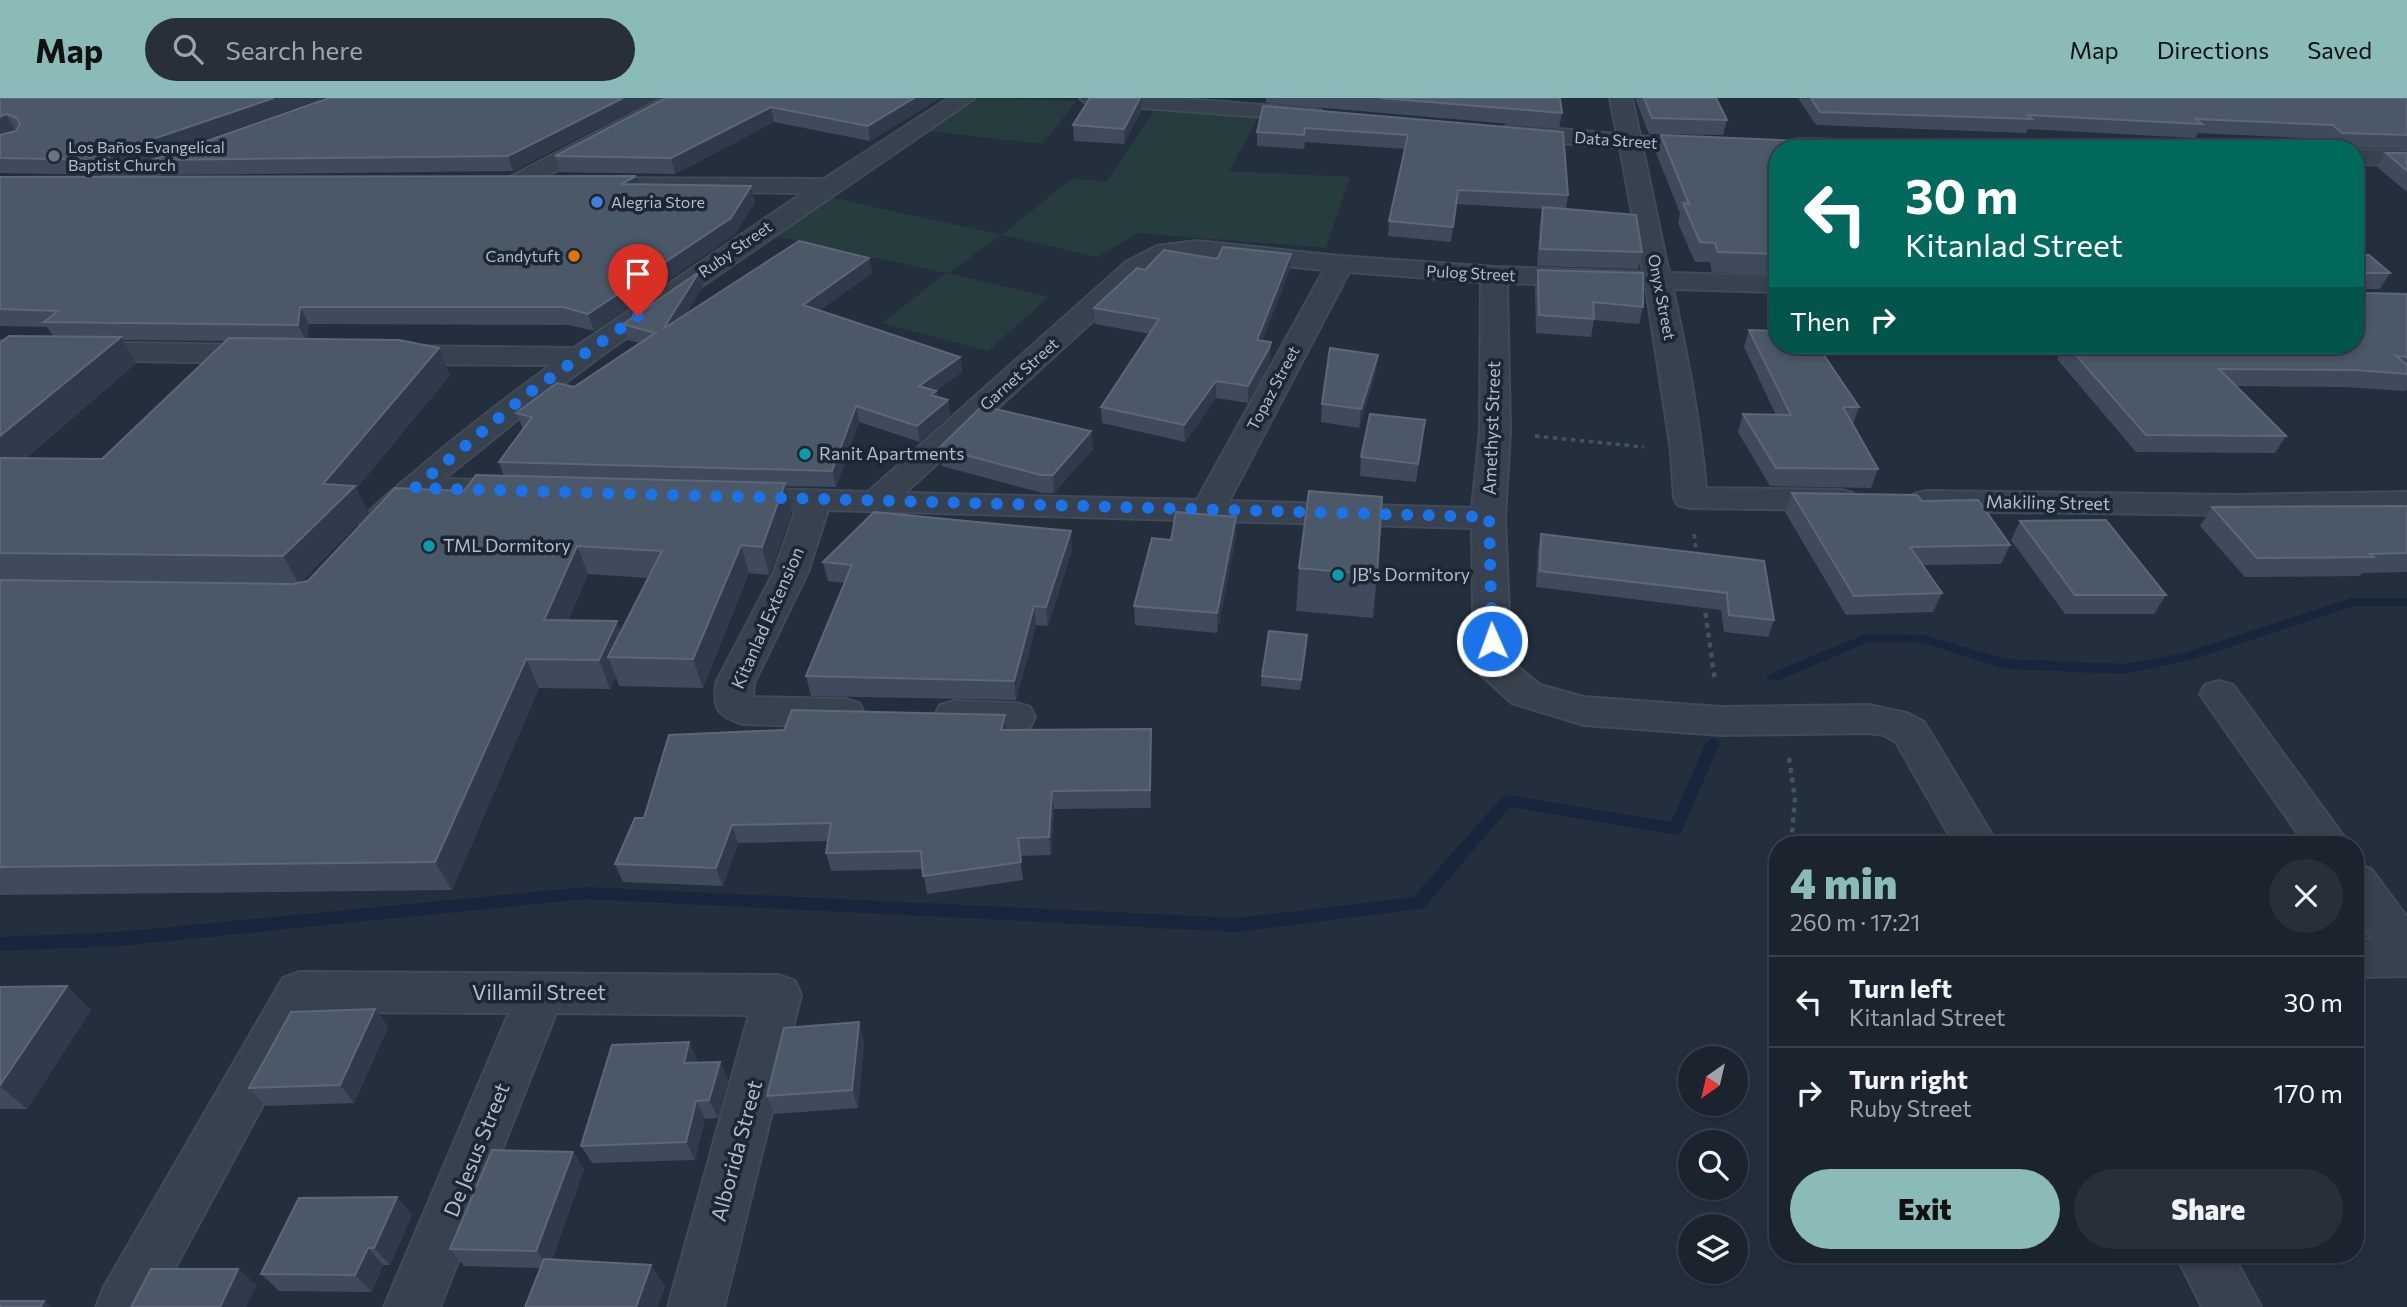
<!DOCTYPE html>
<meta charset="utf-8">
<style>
:root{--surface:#1b232e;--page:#282f3a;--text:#f1f3f6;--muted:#a0a4aa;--line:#39404a;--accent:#8bbbb9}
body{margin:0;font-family:Commissioner,sans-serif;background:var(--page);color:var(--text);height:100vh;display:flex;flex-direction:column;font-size:26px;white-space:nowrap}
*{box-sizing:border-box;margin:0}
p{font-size:23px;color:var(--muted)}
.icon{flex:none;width:38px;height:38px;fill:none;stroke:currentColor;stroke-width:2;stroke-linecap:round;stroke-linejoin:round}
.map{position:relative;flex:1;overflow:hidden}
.side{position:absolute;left:1769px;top:738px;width:595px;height:427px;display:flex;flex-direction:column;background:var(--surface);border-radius:28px;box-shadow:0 4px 10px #0003,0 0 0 2px var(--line)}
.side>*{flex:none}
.guide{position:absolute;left:1769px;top:42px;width:595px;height:214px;border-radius:28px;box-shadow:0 4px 10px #0003,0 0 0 2px var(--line);background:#00695c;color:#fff;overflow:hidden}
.needle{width:46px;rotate:214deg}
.tools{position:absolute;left:1678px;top:948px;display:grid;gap:14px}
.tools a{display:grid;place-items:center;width:70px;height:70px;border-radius:50%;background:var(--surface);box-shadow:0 4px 10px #0003,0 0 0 2px var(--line);font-size:35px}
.pin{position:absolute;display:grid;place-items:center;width:60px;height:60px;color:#fff;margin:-72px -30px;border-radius:50% 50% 50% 0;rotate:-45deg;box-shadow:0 0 7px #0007}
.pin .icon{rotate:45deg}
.me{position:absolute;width:77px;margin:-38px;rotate:358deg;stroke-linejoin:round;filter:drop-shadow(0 0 5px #0008)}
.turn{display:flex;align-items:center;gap:24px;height:147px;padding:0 21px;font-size:32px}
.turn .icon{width:91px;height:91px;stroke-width:2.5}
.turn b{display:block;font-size:49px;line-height:60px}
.then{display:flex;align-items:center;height:66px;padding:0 21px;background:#0003;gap:14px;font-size:26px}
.round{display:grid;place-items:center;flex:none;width:74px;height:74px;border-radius:37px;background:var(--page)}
.head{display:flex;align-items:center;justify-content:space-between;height:119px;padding:0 21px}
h1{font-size:42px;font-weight:800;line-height:52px;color:var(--accent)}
.primary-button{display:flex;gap:14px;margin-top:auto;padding:14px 21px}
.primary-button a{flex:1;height:80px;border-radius:42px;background:var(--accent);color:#111;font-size:28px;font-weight:800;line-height:80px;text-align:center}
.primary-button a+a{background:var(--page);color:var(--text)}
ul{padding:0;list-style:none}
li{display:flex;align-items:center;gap:21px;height:91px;padding:0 21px;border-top:2px solid var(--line)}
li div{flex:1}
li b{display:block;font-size:26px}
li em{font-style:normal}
header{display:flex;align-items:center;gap:42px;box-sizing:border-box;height:98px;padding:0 35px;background:var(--accent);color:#111}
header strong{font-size:33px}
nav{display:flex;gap:38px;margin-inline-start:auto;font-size:24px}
.search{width:490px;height:63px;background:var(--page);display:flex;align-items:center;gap:18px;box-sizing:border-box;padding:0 24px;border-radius:38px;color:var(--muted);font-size:26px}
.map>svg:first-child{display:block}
.green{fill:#263c3f}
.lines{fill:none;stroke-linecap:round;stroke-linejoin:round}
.stream{fill:#17263c;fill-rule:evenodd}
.minor-casing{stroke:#414a57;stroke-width:4}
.path-far1{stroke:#3f5557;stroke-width:3.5;stroke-dasharray:4.5 4.5;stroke-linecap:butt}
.path{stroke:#3f5557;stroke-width:4.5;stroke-dasharray:5 5;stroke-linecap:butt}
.minor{fill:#38414e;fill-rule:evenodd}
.wall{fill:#3f4b5c;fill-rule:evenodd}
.shaded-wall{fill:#2f3b4b}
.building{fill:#4b5868;stroke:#5c6777;stroke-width:2}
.route{stroke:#1a73e8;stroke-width:12;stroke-dasharray:0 21.6}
.worship-dot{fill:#6b7280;stroke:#1d2633;stroke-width:2.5}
.shop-dot{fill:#3f7fe0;stroke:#1d2633;stroke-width:2.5}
.food-dot{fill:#e8710a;stroke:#1d2633;stroke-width:2.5}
.culture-dot{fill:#0f9aa8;stroke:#1d2633;stroke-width:2.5}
.labels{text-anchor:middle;stroke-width:7;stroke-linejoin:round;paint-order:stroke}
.far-street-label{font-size:16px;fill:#b4bcc9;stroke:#1d2633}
.far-poi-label{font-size:16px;fill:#b4bcc9;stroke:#1d2633;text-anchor:start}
.street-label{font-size:18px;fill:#b4bcc9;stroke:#1d2633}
.poi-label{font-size:18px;fill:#b4bcc9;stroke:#1d2633;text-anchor:start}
.near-street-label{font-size:21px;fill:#b4bcc9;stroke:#1d2633}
</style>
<header>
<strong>Map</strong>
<div class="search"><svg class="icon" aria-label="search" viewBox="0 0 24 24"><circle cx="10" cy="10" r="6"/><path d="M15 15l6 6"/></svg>Search here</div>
<nav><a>Map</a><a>Directions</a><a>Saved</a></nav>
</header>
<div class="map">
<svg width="2407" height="1209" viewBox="0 0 2407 1209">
<rect width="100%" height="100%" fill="#242f3e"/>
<path class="green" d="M986,0L1077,3L1042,46L926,33L977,2Z
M1154,13L1259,18L1229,73L1350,79L1326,150L1137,135L1098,159L1002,137L948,175L1049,199L988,253L882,225L946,175L776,138L833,100L1002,137L1072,80L1106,84Z"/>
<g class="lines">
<path class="stream" d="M2352,500H2407V508H2353L2187,563L2123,576L2006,571L1923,545L1868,544L1779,582H1769L1767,579L1769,576L1866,536L1924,537L2006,561L2123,566L2180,556Z
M1713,640L1720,645L1681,735L1676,737L1510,709L1424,810L1418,811L1238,834L586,801L118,848L0,853V839L118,834L586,789L1238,820L1413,799L1502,699L1507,697L1671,724L1706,645Z"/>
<g class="minor-casing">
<path id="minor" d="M662,0H689L685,4L526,89H510L506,84L510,79Z
M949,0H975L609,252L533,309L444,381L518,383L529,386L534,393L529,400L518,403L423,400C405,417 391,439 365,432L360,425C373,407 394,391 411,377C456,338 503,302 551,267L391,266L381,263L377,257L381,251L391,248L574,250L803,95L586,92L578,90L574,85L578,80L824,81Z
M1080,0H1174L1313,11L1321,12L1324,17L1321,22L1313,23L1091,6L1084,4Z
M1610,0H1632L1640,38L1662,41L1665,46L1662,51L1643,52L1669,175L1778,178V194L1673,191C1687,257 1700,323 1706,390L1841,392L1853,395L1857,402L1853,409L1841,412L1690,410L1678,407L1674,400L1671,353L1646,190L1507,185L1510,334L1505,420L1511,563L1540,587L1584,599L1721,609L1868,607L1907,615L1924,624L1998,747H1955L1896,644L1884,637L1868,635L1721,637L1584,627L1512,605L1480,576L1474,567L1472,430L828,412L808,474L754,585L753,599L845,601L859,605L864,615L859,625L845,629L743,626C717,618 713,611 716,585L774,474L796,411L739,410L727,407L723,400L727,393L739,390L868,394L1126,164L1157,148L1197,143L1340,158L1494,169L1643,174L1620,50L1512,41L1504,39L1501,34L1504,29L1512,27L1617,36ZM1197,159L1324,172L1197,402L905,395L1144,176L1172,160ZM1349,174L1481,184L1480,334L1472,410L1229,403Z
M1799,41L1931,44L1939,46L1942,51H1790L1788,48L1791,43Z
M207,44L215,46L218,51L215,56L108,93H92L88,88L92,83Z
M2356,52L2407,53V67L2356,66Z
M0,243L264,247L274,250L278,256L274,262L264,265L0,261Z
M1926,393L2235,397L2407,394V414L2235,417L1926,413L1914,410L1910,403L1914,396Z
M2219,583L2233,587L2350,747H2306L2200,596L2205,587Z
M954,603L1016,605L1030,609L1035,619L1030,629C1004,636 966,634 940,627L935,617L940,607Z
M2356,766L2371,771L2407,819V878L2356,879V841H2372L2356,817Z
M300,874L778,877L795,883L801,897L724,1209H668L749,917L556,915L440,1209H384L509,915L313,914L154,1209H96L104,1189L283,880Z
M2176,1157H2233L2261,1209H2202Z"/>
</g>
<path class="path-far1" d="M1535,338L1644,349
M1694,436L1697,459"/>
<path class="path" d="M1704,505L1715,583
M1789,660L1795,701L1791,747"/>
<use href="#minor" class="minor"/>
</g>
<path class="wall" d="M0,0H323L119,71L116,77L0,75V37L16,33L17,32L0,37Z
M329,0H656L513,73L161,77L152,62Z
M666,0H940L870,43L774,24L675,76L560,74L555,58Z
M1266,0H1560L1562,15L1559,30L1266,5Z
M1635,0H1716L1727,22L1723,37L1649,36Z
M1798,0H2407V51L2334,49L2325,41L2198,35L2195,40L2028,31L2026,35L1816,27Z
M1263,8L1563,34L1568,97L1566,111L1642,154L1638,171L1537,168L1540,125L1542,111L1456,106L1451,144L1388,138L1389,123L1405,51L1305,44L1304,51L1257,48V34Z
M1141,13L1124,46L1074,43L1073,27Z
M1661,37L1778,51V177L1712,174L1710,164H1695L1678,125L1680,115L1656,55Z
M2386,55H2407V94L2377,69Z
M0,79L751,88L755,104L735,136L594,233L569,227L309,226L307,241L450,277L356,391L369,415L301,484L308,483L464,393L504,378L499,364L523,331L516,315L574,289L640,245L628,242L623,226L703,188L686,216L869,160L872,175L820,212L960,259L962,274L936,293L937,299L948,302L950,317L920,344L859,324L836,389L786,388L792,413L769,477L749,475L703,590L619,588L616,579L610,591L539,590L452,792L0,797V245L53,238L47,229L0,228ZM122,242L226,243L102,361H25L136,265ZM588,476L648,480L621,533L568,523Z
M1291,156L1290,171L1262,243L1271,244L1269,266L1248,305L1216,300L1185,344L1102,325L1101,309L1150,236L1095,226L1094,210L1145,172L1217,161Z
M2356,157L2390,175L2380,191H2364V195L2407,196V291L2405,293L2344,289L2236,288L2286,338L2275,355L2136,354L2057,261L2064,247H2356Z
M1538,172L1643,209L1639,226L1594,222L1591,239L1536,235L1535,189Z
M1749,232L1859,309L1853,326L1878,371L1871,390L1770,388L1738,334L1743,316L1776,317L1744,249Z
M1378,257L1376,274L1359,330L1321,324L1322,306Z
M1425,322L1416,384L1360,378L1361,359Z
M1091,333L1093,351L1054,395H1042L942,368L939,350Z
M1792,395L1922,403L2010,447L2001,466L1923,467L1942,495L1933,514L1846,517L1785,414Z
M2407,408V474L2362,475L2360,478L2245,479L2200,428L2212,409Z
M2020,423L2166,497L2154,516H2065L2011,442Z
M1541,436L1764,463L1774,522L1768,539L1724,534L1721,512L1536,489L1538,452Z
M1236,438L1217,535L1135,527L1134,508L1171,442Z
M1072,452L1048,528L1036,527L1016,602L811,598L806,578L845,485L828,483L823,464Z
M1299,470L1377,477L1373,520L1296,513Z
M1307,546L1300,592L1261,588L1262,578Z
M1151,631V710L1054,711L1051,757L1020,758L1023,782L927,796L923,771L831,773L826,755L828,743L738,745L723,788L623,784L615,766L644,720L1007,632Z
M0,889L91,912L27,1011H0Z
M375,911L388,929L354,1005L266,1008L249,990Z
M864,943L858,1010L774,1016L767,998Z
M689,944L697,962V965L720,964L728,982L718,1020L705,1021L695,1062L592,1065L581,1048Z
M573,1054L584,1071L552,1162L651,1167L665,1189L541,1170L464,1168L450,1151Z
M412,1117L390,1167H383L372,1194L279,1193L261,1176Z"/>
<path class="shaded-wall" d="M274,0H323L119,71L116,77L107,62L111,55Z
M623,0H656L513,73L508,58Z
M914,0H940L870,43L868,28Z
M1140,0H1141V13L1124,46V31Z
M771,9L774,24L675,76L671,60Z
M6,16L15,32L0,37V19Z
M636,78L640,94L621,86Z
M751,88L755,104L735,136L594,233L588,216Z
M1291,156L1290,171L1256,259L1257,242Z
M869,160L872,175L806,222L803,207Z
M699,174L703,188L668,246L663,231Z
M300,209L309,226L307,244L298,227Z
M121,239L136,265L0,382V338Z
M1271,244L1269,266L1248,305V288Z
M439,250L450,277L356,391L369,415L299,486L283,458L323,386Z
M1378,257L1376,274L1359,330L1361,311Z
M960,259L962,274L936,293L938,309L919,288Z
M1216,283V300L1185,344L1184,327Z
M948,302L950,317L920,344L917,328Z
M856,308L859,324L836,389L832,373Z
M1091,333L1093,351L1054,395L1053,377Z
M785,385L792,413L769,477L762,449Z
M1236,419V438L1217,535V515Z
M1071,433L1072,452L1048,528L1046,509Z
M741,447L749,475L703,590L693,561Z
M577,448L588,476L556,551L544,522Z
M1034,508L1036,527L1016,602L1014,583Z
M617,523L628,552L608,559L616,579L610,591L599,562Z
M526,561L539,590L452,792L435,764Z
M1005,617L1007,635L1001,632Z
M1151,631V710L1150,692Z
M1052,693L1054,711L1051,757L1049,739Z
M732,727L738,745L723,788L716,770Z
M67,888L91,912L27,1011L0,988Z
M375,911L388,929L354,1005L340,987Z
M859,924L864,943L858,1010L852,992Z
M689,944L697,962L692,983L684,965Z
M720,964L728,982L718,1020L709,1002Z
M696,1003L705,1021L695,1062L686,1044Z
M573,1054L584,1071L549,1170L536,1153Z
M397,1099L412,1117L390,1167L374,1150Z
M368,1150L383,1167L372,1194L355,1177Z
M651,1167L665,1189L658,1209H636Z
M238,1171L257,1187L246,1209H220Z
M44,1203L52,1209H40Z"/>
<path class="building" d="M0,0H274L111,55L107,62L0,60V37L16,33L20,27L17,20L6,16L0,19Z
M329,0H623L508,58L152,62Z
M666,0H914L868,28L771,9L671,60L555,58Z
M1090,0H1140L1124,31L1073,27Z
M1380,0H1560L1562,15Z
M1644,0H1716L1727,22L1652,20Z
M1811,0H2407V37L2342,35L2333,27L2196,21L2202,26L2028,17L2032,21L1820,14Z
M1263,8L1563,34L1568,97L1458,92L1453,129L1389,123L1408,37L1305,30L1304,37L1257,34Z
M1661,37L1848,45L1851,51H1778V156L1718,154L1715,145L1700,144L1683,105L1689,106Z
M2386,55H2407V73Z
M636,78L621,86L751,88L731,120L588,216L563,209H300L298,227L44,224L58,213L0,211V79Z
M1543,109L1636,117L1642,154L1540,151Z
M799,143L869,160L803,207L960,259L919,288L936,293L931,297L948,302L917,328L856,308L832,373L499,364L532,319L516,315L557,285L574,289L655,235L623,226L699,174L663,231Z
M1223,149L1291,156L1257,242L1271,244L1269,250L1248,288L1216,283L1184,327L1101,309L1159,221L1094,210L1137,170L1145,172L1164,152L1217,161Z
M2356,157H2369L2390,175H2364V195L2407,196V259L2396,258L2407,267V276L2355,272L2219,271L2286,338L2146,337L2067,247H2356Z
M1538,172L1643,175V209L1593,204L1594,221L1539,217Z
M1749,232L1778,233V247H1817L1859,309H1843L1878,371L1776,370L1743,316L1791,317Z
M9,238L121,239L0,338V245Z
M229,240L399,242L439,250L323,386L355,388L283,458L0,455V360L102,361Z
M1330,250L1378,257L1361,311L1322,306Z
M982,308L1091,333L1053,377H1041L939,350Z
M1370,316L1425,322L1418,366L1361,359Z
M476,377L785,385L762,449L741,447L693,561L608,559L662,453L577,448L544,522L617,523L599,562L526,561L435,764L0,769V482L293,486L308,483L395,390L464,393Z
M1309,393L1382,399L1377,477L1299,470Z
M1792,395L1917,397L1922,403L1978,402L2010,447L1910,449L1942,495L1854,498Z
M2407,408V455L2370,456L2374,459L2257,460L2212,409Z
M874,414L1071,433L1046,509L1034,508L1014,583L806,578L852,467L823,464Z
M1176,414L1236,419L1217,515L1134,508L1152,440L1171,442Z
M2106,422L2166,497H2075L2020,423Z
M1541,436L1764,463L1774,522L1729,517L1727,495L1540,473Z
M1269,533L1307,537L1301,582L1262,578Z
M792,612L1005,617L1001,632L1151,631L1150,692L1052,693L1049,739L1018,740L1021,764L923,778L921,753L826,755L831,725L732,727L716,770L615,766L635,720H644L669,637L784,632Z
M67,888L0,987V889Z
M375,911L340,987L249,990L291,914Z
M859,924L852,992L767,998L784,930Z
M689,944L684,965L720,964L709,1002L696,1003L686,1044L581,1048L612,947Z
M492,1052L573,1054L536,1153L450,1151Z
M397,1099L374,1150H368L355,1177L261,1176L299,1100Z
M544,1161L651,1167L636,1209H525Z
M151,1171H238L220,1209H131Z
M0,1203H44L40,1209H0Z"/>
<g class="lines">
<path class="route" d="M638,218L526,297L415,390L1489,419L1492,543"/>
</g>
<circle class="worship-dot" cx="54" cy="58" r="7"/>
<circle class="shop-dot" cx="597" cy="104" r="7"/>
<circle class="food-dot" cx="574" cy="158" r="7"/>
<g class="culture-dot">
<circle cx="805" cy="356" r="7"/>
<circle cx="429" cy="448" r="7"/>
<circle cx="1338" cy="477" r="7"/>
</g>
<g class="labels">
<g class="far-street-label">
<text transform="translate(1616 42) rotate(4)" y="6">Data Street</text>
<text transform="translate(735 151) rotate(-35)" y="6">Ruby Street</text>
<text transform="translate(1471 175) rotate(3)" y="6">Pulog Street</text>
<text transform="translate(1662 199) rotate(79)" y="6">Onyx Street</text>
<text transform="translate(1019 276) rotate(-42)" y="6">Garnet Street</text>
<text transform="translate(1273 290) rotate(-62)" y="6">Topaz Street</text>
</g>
<g class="far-poi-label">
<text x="68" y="55">Los Baños Evangelical<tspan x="68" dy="18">Baptist Church</tspan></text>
<text x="611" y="110">Alegria Store</text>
<text x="560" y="164" text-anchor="end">Candytuft</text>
</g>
<g class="street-label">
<text transform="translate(1492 330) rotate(-88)" y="6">Amethyst Street</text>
<text transform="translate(2048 405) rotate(1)" y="6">Makiling Street</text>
<text transform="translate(768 520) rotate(-66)" y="6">Kitanlad Extension</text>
</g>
<g class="poi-label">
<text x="819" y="362">Ranit Apartments</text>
<text x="443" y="454">TML Dormitory</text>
<text x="1352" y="483">JB's Dormitory</text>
</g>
<g class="near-street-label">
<text x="539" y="902">Villamil Street</text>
<text transform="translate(477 1052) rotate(-68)" y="7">De Jesus Street</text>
<text transform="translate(737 1053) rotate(-75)" y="7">Alborida Street</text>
</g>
</g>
</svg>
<div class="tools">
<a><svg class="needle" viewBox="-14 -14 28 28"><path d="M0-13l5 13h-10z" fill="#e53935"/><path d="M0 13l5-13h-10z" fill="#a0a4aa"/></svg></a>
<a><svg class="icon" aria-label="search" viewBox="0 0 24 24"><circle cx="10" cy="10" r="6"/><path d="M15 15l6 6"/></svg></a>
<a><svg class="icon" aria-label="layers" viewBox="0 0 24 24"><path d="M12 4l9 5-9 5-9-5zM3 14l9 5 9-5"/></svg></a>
</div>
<div class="pin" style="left:638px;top:218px;background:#d93025"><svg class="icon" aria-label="arrive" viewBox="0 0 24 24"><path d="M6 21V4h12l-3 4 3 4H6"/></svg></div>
<svg class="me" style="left:1492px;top:543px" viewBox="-20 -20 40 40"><circle r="17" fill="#1a73e8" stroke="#fff" stroke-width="3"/><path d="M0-11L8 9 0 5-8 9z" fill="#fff"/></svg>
<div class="guide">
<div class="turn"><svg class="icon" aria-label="left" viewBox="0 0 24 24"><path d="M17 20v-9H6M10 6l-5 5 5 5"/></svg><div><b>30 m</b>Kitanlad Street</div></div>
<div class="then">Then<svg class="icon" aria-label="right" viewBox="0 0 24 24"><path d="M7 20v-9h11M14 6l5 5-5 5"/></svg></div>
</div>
<section class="side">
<div class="head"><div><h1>4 min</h1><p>260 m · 17:21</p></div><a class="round"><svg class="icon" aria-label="close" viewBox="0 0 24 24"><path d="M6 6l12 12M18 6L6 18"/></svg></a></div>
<ul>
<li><svg class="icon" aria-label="left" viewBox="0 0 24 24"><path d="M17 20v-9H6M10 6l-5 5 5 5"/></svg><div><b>Turn left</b><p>Kitanlad Street</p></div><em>30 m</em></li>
<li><svg class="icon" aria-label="right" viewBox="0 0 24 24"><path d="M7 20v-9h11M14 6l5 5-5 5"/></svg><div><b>Turn right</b><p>Ruby Street</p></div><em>170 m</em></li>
</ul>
<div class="primary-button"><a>Exit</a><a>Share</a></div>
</section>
</div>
